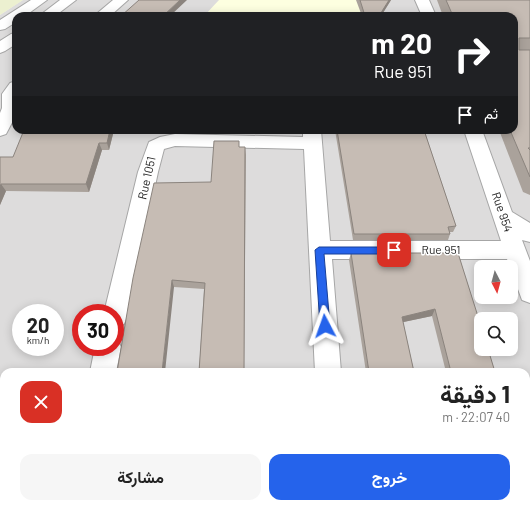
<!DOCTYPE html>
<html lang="ar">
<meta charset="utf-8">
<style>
:root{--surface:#fff;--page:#f6f6f6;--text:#222;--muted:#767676;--accent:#2563eb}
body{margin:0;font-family:Barlow,Vazirmatn,sans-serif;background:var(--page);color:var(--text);direction:rtl;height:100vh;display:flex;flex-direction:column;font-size:15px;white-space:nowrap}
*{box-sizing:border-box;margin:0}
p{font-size:13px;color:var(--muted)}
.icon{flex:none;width:22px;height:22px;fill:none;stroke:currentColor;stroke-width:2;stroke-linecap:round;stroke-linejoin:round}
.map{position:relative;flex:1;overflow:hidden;direction:ltr}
.drawer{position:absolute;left:0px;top:368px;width:530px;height:140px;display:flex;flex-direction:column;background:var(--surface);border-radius:12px 12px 0 0;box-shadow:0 2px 10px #0003;direction:rtl}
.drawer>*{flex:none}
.guide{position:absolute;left:12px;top:12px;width:506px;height:122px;border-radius:12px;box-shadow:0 2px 10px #0003;direction:rtl;background:#202124;color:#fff;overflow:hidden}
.needle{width:26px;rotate:174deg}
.tools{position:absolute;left:474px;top:260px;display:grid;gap:8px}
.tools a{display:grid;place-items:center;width:44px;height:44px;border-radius:8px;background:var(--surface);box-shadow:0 2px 10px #0003;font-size:20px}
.speed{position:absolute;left:12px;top:304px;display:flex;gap:8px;font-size:20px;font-weight:700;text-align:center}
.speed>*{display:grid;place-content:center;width:52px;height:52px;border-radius:50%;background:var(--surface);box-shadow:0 2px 10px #0003;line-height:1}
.speed small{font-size:10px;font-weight:400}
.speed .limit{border:6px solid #d22;background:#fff;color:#111}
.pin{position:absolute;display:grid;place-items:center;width:34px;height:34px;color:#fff;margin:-17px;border-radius:8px;box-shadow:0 2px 6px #0006}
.me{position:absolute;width:44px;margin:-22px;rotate:356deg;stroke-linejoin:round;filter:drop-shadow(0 0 3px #0008)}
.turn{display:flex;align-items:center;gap:14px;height:84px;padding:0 20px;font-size:18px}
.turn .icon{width:52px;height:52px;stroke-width:2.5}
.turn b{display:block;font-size:28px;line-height:34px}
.then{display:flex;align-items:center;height:38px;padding:0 20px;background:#0003;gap:8px;font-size:15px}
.round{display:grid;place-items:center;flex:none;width:42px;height:42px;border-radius:12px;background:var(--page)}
.headline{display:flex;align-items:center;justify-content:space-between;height:68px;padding:0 20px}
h1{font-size:24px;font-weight:700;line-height:30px}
.cta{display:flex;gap:8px;margin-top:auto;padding:8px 20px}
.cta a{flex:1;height:46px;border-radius:12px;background:var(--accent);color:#fff;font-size:16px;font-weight:700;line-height:46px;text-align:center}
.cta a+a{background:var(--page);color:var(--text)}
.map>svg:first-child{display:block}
.residential{fill:#dddcdc;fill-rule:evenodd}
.education{fill:#fdffe0}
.farmland{fill:#ecf0d0}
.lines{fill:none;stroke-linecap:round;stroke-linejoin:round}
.minor-casing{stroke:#a6a6a6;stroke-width:2}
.minor{fill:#fff;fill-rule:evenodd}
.wall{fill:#aaa29b}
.shaded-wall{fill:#8b847e}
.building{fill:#c6bcb4;stroke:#8b847e}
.route{fill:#2563eb;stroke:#184099}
.labels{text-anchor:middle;stroke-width:3;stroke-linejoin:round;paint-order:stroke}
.street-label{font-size:12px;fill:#1f1f1f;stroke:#fff}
</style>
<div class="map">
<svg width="530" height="508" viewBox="0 0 530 508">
<rect width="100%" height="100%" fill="#f0ede5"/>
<path class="residential" d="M23,0H530V508H0V15ZM16,16H514V130H16ZM481,267H511V297H481ZM21,313H55V347H21ZM81,313H115V347H81ZM481,319H511V349H481ZM4,372H526V504H4Z"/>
<path class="education" d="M219,0H376L381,5L386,16H204Z"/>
<path class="farmland" d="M0,0H23L0,15Z"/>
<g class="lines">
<g class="minor-casing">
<path id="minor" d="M31,0H47L25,16H16V22L5,29L0,30V20Z
M60,0H76L55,16H39Z
M113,0H128L110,16H94Z
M415,0H429L436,16H422Z
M16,33V44L5,51L0,53V41L11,34Z
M16,81V115L6,134L0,136V113L2,108V94L10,83Z
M303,130H321L330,241H501L464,130H482L512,212L530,223V242L522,240L530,261V303L522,300L507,259H332L341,372H315L304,149L175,146L164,149L158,172L127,317L124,324L115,328V313H104L138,172L149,142L160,137L175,134L303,137Z
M115,338L117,339L121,347L116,372H90L95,347H115Z
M62,504H92L91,508H61Z
M322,504H352L353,508H323Z"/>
</g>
<use href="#minor" class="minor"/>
</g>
<path class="wall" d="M356,0H391L381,16H362Z
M437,0H530V195L523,192L499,130H514V16H443Z
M114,130L109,150H102L89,192L6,191L0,205V157H13Z
M215,130H242L241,134L216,133Z
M335,130H424L456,226L453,232H450V234L448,240H353Z
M239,147H245L246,155L244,372H199L204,289L174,287L117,372L211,182Z
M351,253H458L495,372H446L432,316L403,322L414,372H366L349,260Z
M385,504H442L443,508H386Z
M478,504H526L530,508H479Z"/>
<path class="shaded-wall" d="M180,0H187L170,16H163Z
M389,0H391L381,16H379Z
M110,130H114L109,150L107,143Z
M99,143L102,150L89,192L86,184Z
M1,184L6,191L0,205V187Z
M172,280L174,287L165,372H162Z
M435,309L432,316L399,323L402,317Z"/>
<path class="building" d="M139,0H180L163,16H121Z
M360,0H389L379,16H365Z
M446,0H530V38H519V50H530V148H528L530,150V177L510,130H514V16H453Z
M24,130H110L107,143H99L86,184H1L0,187V157H13Z
M337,130H424L456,226L448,227L450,234H354Z
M214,141H239V147H245L244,372H199L205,283L172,280L162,372H117L133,278L154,183L211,182Z
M351,253H458L481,326V349H488L495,372H451L435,309L402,317L414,372H369Z
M526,468L530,481V508H486L485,504H526Z
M190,504H243V508H190Z
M389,504H442L443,508H390Z"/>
<path class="route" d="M319,247H394L399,250L394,254H324L330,326L328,329L325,331L321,329L320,326L315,250Z"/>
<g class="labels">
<g class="street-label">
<text transform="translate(147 178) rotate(-77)" y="4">Rue 1051</text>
<text transform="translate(502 212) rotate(71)" y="4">Rue 954</text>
<text x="441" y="254">Rue 951</text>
</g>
</g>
</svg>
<div class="tools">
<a><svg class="needle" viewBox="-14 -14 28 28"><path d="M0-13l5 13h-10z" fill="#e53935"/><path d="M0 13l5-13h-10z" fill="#767676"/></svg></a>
<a><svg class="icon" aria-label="search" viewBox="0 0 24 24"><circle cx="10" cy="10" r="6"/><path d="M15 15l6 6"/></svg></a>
</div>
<div class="speed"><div>20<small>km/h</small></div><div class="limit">30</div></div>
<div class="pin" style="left:394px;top:250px;background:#d93025"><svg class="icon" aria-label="arrive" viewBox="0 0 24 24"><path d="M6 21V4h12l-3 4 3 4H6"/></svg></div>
<svg class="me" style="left:325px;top:326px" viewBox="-20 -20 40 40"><path d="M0-17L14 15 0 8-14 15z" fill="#2563eb" stroke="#fff" stroke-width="4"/></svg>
<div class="guide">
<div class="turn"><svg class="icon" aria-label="right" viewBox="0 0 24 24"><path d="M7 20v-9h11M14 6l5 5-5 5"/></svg><div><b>20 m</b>Rue 951</div></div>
<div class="then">ثم<svg class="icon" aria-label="arrive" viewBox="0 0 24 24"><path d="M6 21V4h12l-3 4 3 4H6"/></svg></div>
</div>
<section class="drawer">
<div class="headline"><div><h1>1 دقيقة</h1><p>40 m · 22:07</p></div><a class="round" style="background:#d93025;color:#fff"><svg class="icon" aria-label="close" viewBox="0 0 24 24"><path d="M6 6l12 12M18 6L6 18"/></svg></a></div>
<div class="cta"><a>خروج</a><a>مشاركة</a></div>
</section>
</div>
